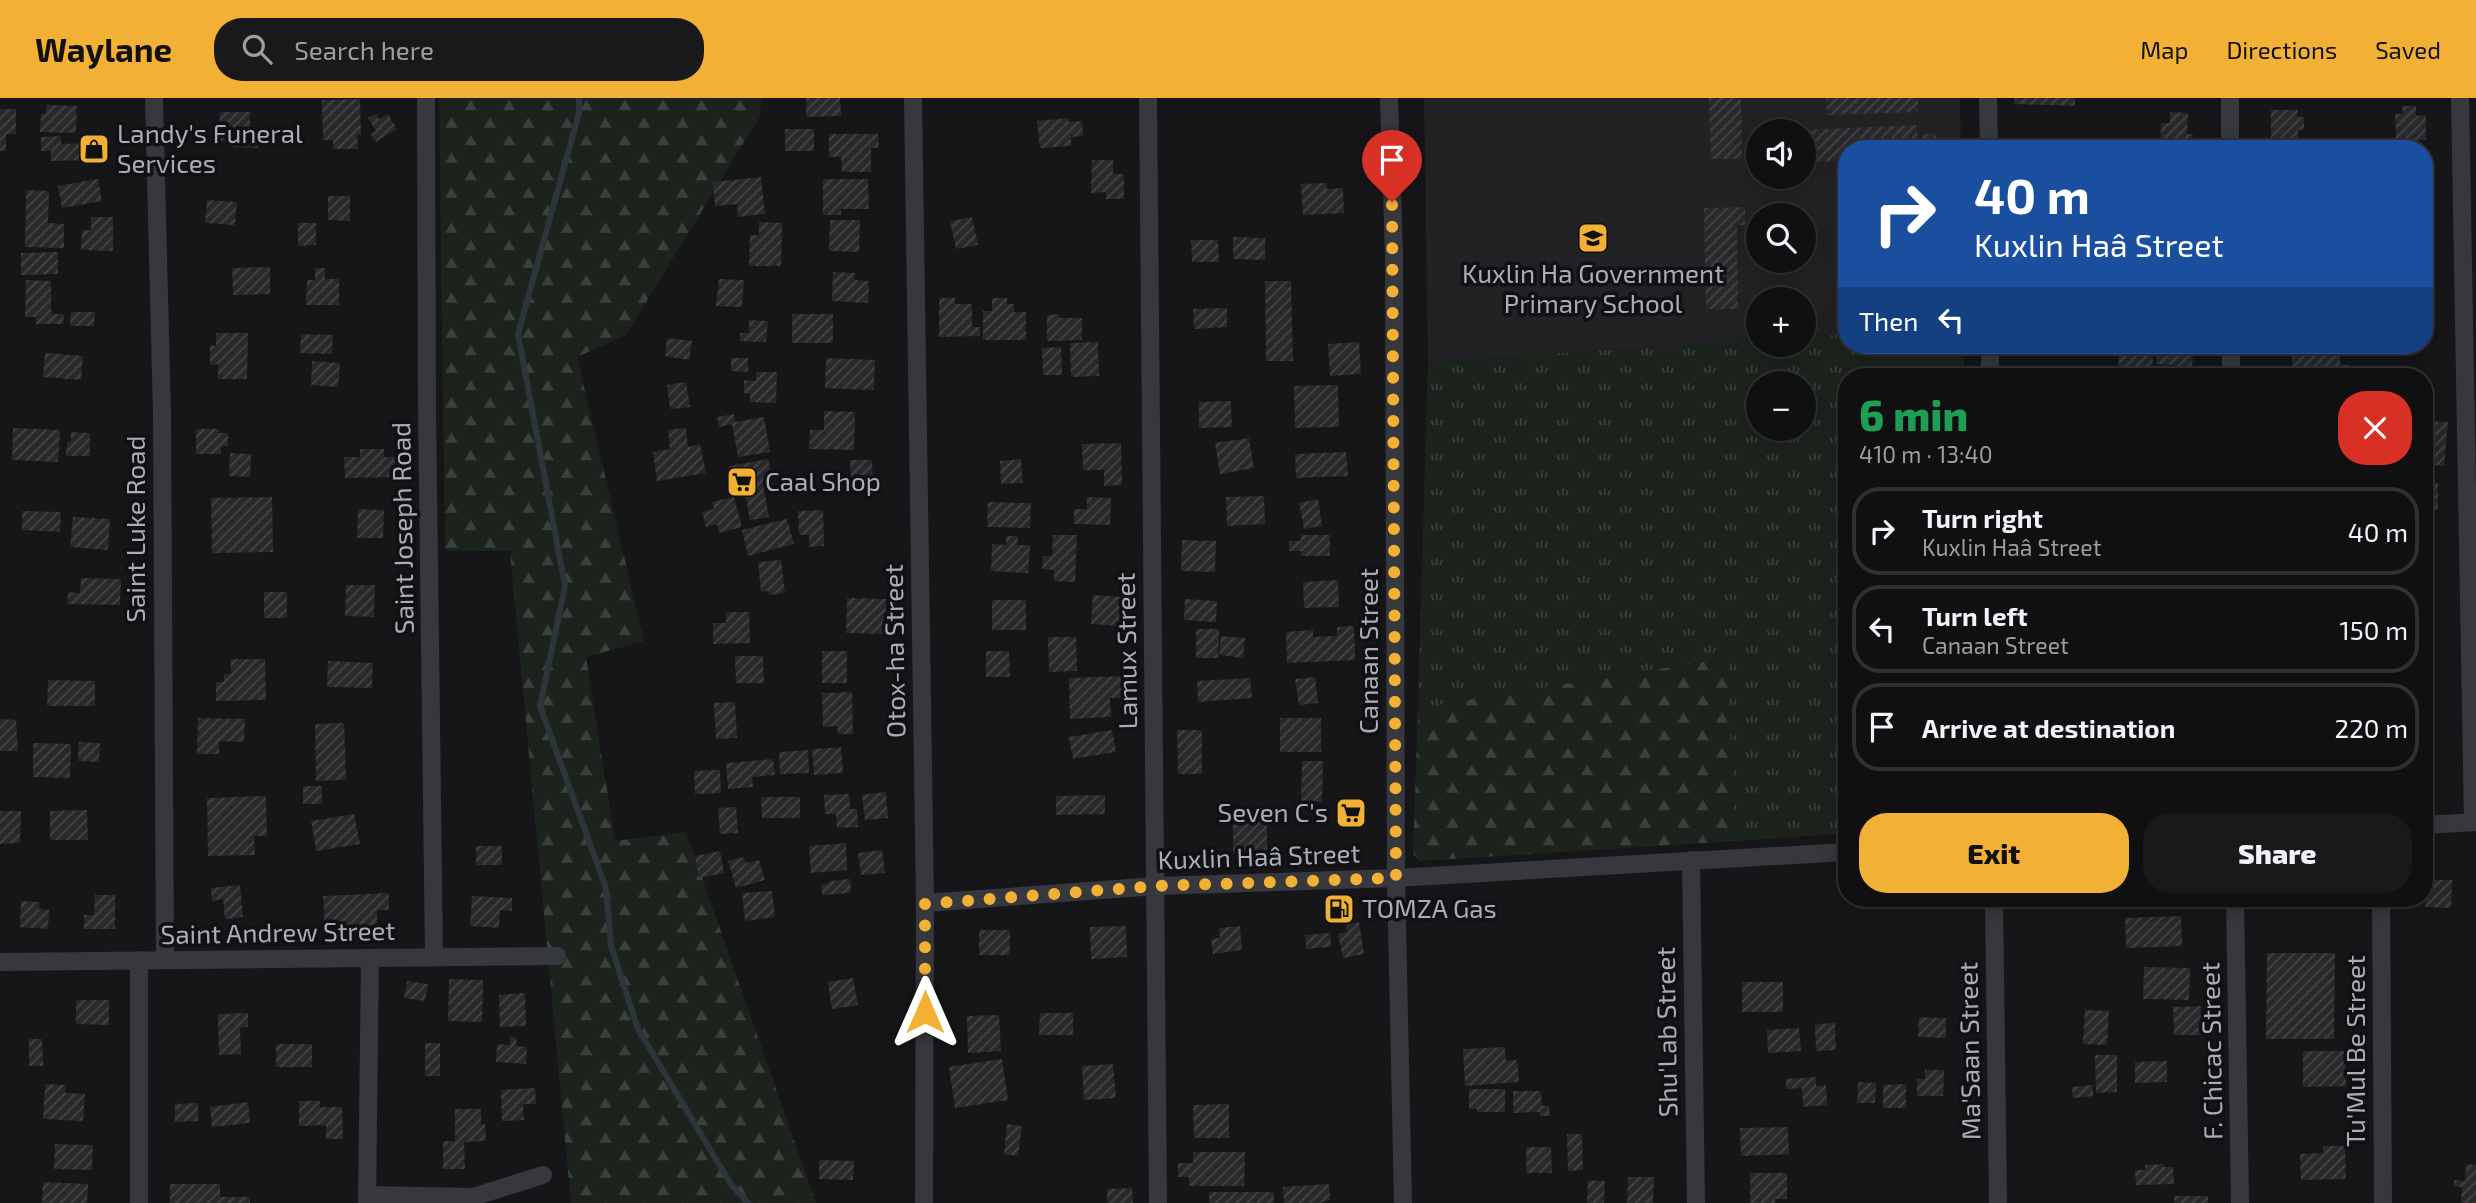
<!DOCTYPE html>
<meta charset="utf-8">
<style>
:root{--surface:#101012;--page:#19191b;--text:#f1f3f6;--muted:#9c9d9f;--line:#303032;--accent:#f2b134}
body{margin:0;font-family:"Exo 2",sans-serif;background:var(--page);color:var(--text);height:100vh;display:flex;flex-direction:column;font-size:26px;white-space:nowrap}
*{box-sizing:border-box;margin:0}
p{font-size:23px;color:var(--muted)}
.icon{flex:none;width:38px;height:38px;fill:none;stroke:currentColor;stroke-width:2;stroke-linecap:round;stroke-linejoin:round}
.map{position:relative;flex:1;overflow:hidden}
.details{position:absolute;left:1838px;top:270px;width:595px;height:539px;display:flex;flex-direction:column;background:var(--surface);border-radius:28px;box-shadow:0 4px 18px #0003,0 0 0 2px var(--line)}
.details>*{flex:none}
.top-card{position:absolute;left:1838px;top:42px;width:595px;height:214px;border-radius:28px;box-shadow:0 4px 18px #0003,0 0 0 2px var(--line);background:#1a4fa0;color:#fff;overflow:hidden}
.fabs{position:absolute;left:1746px;top:21px;display:grid;gap:14px}
.fabs a{display:grid;place-items:center;width:70px;height:70px;border-radius:50%;background:var(--surface);box-shadow:0 4px 18px #0003,0 0 0 2px var(--line);font-size:35px}
.pin{position:absolute;display:grid;place-items:center;width:60px;height:60px;color:#fff;margin:-72px -30px;border-radius:50% 50% 50% 0;rotate:-45deg;box-shadow:0 0 7px #0007}
.pin .icon{rotate:45deg}
.me{position:absolute;width:77px;margin:-38px;rotate:0deg;stroke-linejoin:round;filter:drop-shadow(0 0 5px #0008)}
.turn{display:flex;align-items:center;gap:24px;height:147px;padding:0 21px;font-size:32px}
.turn .icon{width:91px;height:91px;stroke-width:2.5}
.turn b{display:block;font-size:49px;line-height:60px}
.then{display:flex;align-items:center;height:66px;padding:0 21px;background:#0003;gap:14px;font-size:26px}
.round{display:grid;place-items:center;flex:none;width:74px;height:74px;border-radius:28px;background:var(--page)}
.summary{display:flex;align-items:center;justify-content:space-between;height:119px;padding:0 21px}
h1{font-size:42px;font-weight:800;line-height:52px;color:#1e9e55}
.cta{display:flex;gap:14px;margin-top:auto;padding:14px 21px}
.cta a{flex:1;height:80px;border-radius:28px;background:var(--accent);color:#111;font-size:28px;font-weight:800;line-height:80px;text-align:center}
.cta a+a{background:var(--page);color:var(--text)}
ul{padding:0;list-style:none}
li{display:flex;align-items:center;gap:21px;height:88px;margin:0 14px 10px;padding:0 7px;border:4px solid var(--line);border-radius:28px}
li div{flex:1}
li b{display:block;font-size:26px}
li em{font-style:normal}
header{display:flex;align-items:center;gap:42px;box-sizing:border-box;height:98px;padding:0 35px;background:var(--accent);color:#111}
header strong{font-size:33px}
nav{display:flex;gap:38px;margin-inline-start:auto;font-size:24px}
.search{width:490px;height:63px;background:var(--page);display:flex;align-items:center;gap:18px;box-sizing:border-box;padding:0 24px;border-radius:28px;color:var(--muted);font-size:26px}
.map>svg:first-child{display:block}
.built{fill:#222225;fill-rule:evenodd}
.grass{fill:url(#grass-tufts);fill-rule:evenodd}
.forest{fill:url(#forest-firs)}
.lines{fill:none;stroke-linecap:round;stroke-linejoin:round}
.stream{stroke:#2c353c;stroke-width:6}
.building{fill:url(#building-hatch)}
.street{stroke:#37383d;stroke-width:18}
.route{stroke:#f2b134;stroke-width:12;stroke-dasharray:0 21.6}
.labels{text-anchor:middle;stroke-width:7;stroke-linejoin:round;paint-order:stroke}
.poi-label{font-size:26px;fill:#a8adb8;stroke:#111113;text-anchor:start}
.street-label{font-size:26px;fill:#a8adb8;stroke:#111113}
</style>
<header>
<strong>Waylane</strong>
<div class="search"><svg class="icon" aria-label="search" viewBox="0 0 24 24"><circle cx="10" cy="10" r="6"/><path d="M15 15l6 6"/></svg>Search here</div>
<nav><a>Map</a><a>Directions</a><a>Saved</a></nav>
</header>
<div class="map">
<svg width="2476" height="1105" viewBox="0 0 2476 1105">
<defs>
<pattern id="grass-tufts" width="24" height="20" patternUnits="userSpaceOnUse" patternTransform="scale(1.75)"><rect width="24" height="20" fill="#1c231d"/><path d="M3 7l-1-3M5 7V3M7 7l1-3M15 17l-1-3M17 17v-4M19 17l1-3" fill="none" stroke="#3a403c"/></pattern>
<pattern id="forest-firs" width="22" height="20" patternUnits="userSpaceOnUse" patternTransform="scale(1.75)"><rect width="22" height="20" fill="#1c231d"/><path d="M5 1l3.5 6h-7zM16 11l3.5 6h-7z" fill="#3a403c"/></pattern>
<pattern id="building-hatch" width="6" height="6" patternUnits="userSpaceOnUse" patternTransform="scale(1.75)"><rect width="6" height="6" fill="#29292c"/><path d="M-1 1l2-2M0 6l6-6M5 7l2-2" fill="none" stroke="#454548"/></pattern>
</defs>
<rect width="100%" height="100%" fill="#161618"/>
<path class="built" d="M1424,0H1960L1961,51H1846V236L1804,239V201H1759V242L1428,264ZM1759,33H1804V79H1759ZM1759,117H1804V163H1759Z"/>
<path class="grass" d="M1846,236V247H1964V278H1846V735L1735,743L1727,560L1418,610L1428,264L1759,242V247H1804V239ZM1759,285H1804V331H1759Z"/>
<path class="forest" d="M439,0H761L760,18L626,237L577,259L644,543L586,559L615,743L686,734L816,1105H571L510,453H445Z
M1727,560L1735,743L1420,763L1413,756L1418,610Z"/>
<g class="lines">
<path class="stream" d="M579,0V15L518,236L565,488L540,608L606,790L611,848L638,931L732,1088L748,1105"/>
</g>
<path class="building" d="M806,0H840L841,18L806,19Z
M1709,0H1741L1742,61H1711Z
M1826,0H1918V14L1827,17Z
M2015,0H2075V8L2014,6Z
M360,1L361,37L357,36L358,51H333V42H323L322,2Z
M46,7L77,8L76,35L40,34L41,16H46Z
M2402,8H2416V18L2426,17V42L2396,43L2395,16H2403Z
M0,11H16V36H6V53H0Z
M2271,12H2298L2297,19H2304V32H2298L2299,50H2271Z
M220,14H250V33L259,34L258,50L230,49V44L218,43Z
M2170,14L2188,15L2187,36H2193L2192,51L2160,50L2161,25H2170Z
M376,16L379,21L388,16L397,31L376,44L371,36L376,33L368,20Z
M1068,20L1069,24L1082,23L1083,38L1071,39V48L1040,50L1037,23Z
M1917,27L1918,51H1846V63L1804,64V32Z
M785,31H814V53H785Z
M829,36H878L879,50H871V74H842L841,59H829Z
M1922,36H1936V51H1922Z
M61,38V46L93,45V62L51,63V53H41V39Z
M1092,62H1113V76H1124V101H1106V94L1091,95Z
M761,79L765,116L738,119L737,106L715,108L713,84Z
M98,81L102,103L62,110L58,88Z
M823,81H868L869,111H841V117H823Z
M1327,85V91L1343,90L1344,115L1303,117L1301,86Z
M26,92L49,93L48,125L64,126V150L25,149Z
M328,98H350V123L328,122Z
M207,102L237,104L235,127L205,125Z
M1745,109V127H1737L1738,211H1706L1704,110Z
M91,119H113V153L81,152L82,132H91Z
M972,119L978,147L956,151L950,123Z
M830,122H860L859,154L829,153Z
M759,124L782,125L781,168H749L750,137H759Z
M298,125H316V147L298,148Z
M1233,139L1265,140V162L1233,161Z
M1191,142H1218L1219,164H1192Z
M58,154V176L21,177V155Z
M270,169V196L233,197L232,170Z
M315,170H325V181H339V207H306L307,182H315Z
M833,174L855,175L854,182L869,183L868,205L832,203Z
M719,181L744,182L742,209L716,208Z
M26,182L51,183V216H64L63,226H36V219H25Z
M1265,183H1291L1293,263H1266Z
M939,200H955V206H972V229H980V238L939,239Z
M992,200H1007V206H1014V214H1026V242H983V213H992Z
M1227,210V229L1194,231L1193,211Z
M71,214H95L94,228H70Z
M792,216H833V245H792Z
M1059,216V220H1082V242L1047,243V217Z
M749,222L768,223L766,244L740,243V235H749Z
M216,235H248L247,281H218V266L210,267V247L216,248Z
M301,236L333,237L332,256L300,255Z
M667,240L692,243L689,262L665,258Z
M1098,244L1099,278L1071,279L1070,245Z
M1359,244L1361,276L1330,278L1328,246Z
M2158,247H2194L2192,269L2156,266Z
M2292,247L2340,248V267H2349V278H2292Z
M1061,249L1062,277H1043L1042,250Z
M2119,254L2153,256L2152,278H2118Z
M45,255L83,258L81,282L43,279Z
M731,260H748V274L731,273Z
M826,260L875,262L874,292L825,290Z
M312,263L340,265L338,289L311,287Z
M756,274H777L776,305L750,304V296L744,295V282L756,283Z
M686,284L690,309L670,311L667,287Z
M1338,287L1339,329L1295,330L1294,288Z
M1231,303L1232,329L1199,330V304Z
M824,313L855,314L854,352L809,351L810,332H824Z
M734,316L735,324L764,319L770,354L738,359L732,326L719,329L717,319Z
M2424,323L2448,324L2444,368L2424,366Z
M13,330L60,332L58,364L12,362Z
M686,330L688,349L700,346L706,375L657,383L653,354L670,351L668,332Z
M196,331H219V335H228V348H221V356H196Z
M71,334L90,335V358H66L67,344H71Z
M1249,340L1254,370L1220,376L1215,345Z
M1121,345L1122,387L1104,388V372H1083L1082,346Z
M360,351H384V359H401V379L345,380L344,359H360Z
M1346,354L1348,378L1296,380L1295,356Z
M230,355L251,356L250,379L229,378Z
M768,361L774,390L764,392L769,419L750,422L744,390L733,392L729,368Z
M1021,361L1023,385L1001,386L1000,363Z
M850,362H872L873,394L847,395V382H851Z
M2424,385H2438V412L2424,411Z
M1264,398L1265,426L1227,428L1226,399Z
M272,399L273,454L212,455L211,400Z
M734,399L742,429L719,435L717,426L706,429L702,414L714,411L712,404Z
M1087,399L1111,400L1110,427L1074,426V411H1087Z
M1318,401L1322,428L1304,431L1299,405Z
M988,404L1031,405L1030,430L987,429Z
M358,411L384,412L383,440H357Z
M823,412L824,448L809,449V437H799L798,413Z
M22,413L61,414L60,434L22,432Z
M73,419L110,421L108,452L70,449Z
M787,421L794,446L748,458L742,432Z
M1053,437H1077L1075,484L1054,483V472L1042,471L1043,458H1052Z
M1301,437H1330V458H1301V453H1289V443H1301Z
M1006,438H1018L1017,447H1030L1028,475L991,473L992,446L1006,447Z
M1182,442L1216,443L1215,474L1181,473Z
M781,462L785,495L769,497L768,493L761,494L758,464Z
M81,480L121,481L120,507L67,506L68,494L80,495Z
M1338,482L1339,509L1304,510L1303,484Z
M346,487H375L374,519L345,518Z
M264,494H287V520H264Z
M1093,497L1121,499L1119,528L1091,526Z
M847,500L886,501L885,536L846,535Z
M1185,501L1217,503L1216,524L1184,522Z
M992,502H1026V532H992Z
M726,514H749L750,545L713,546V525H726Z
M1354,528L1355,562L1287,565L1286,534L1313,532V539L1337,538V529Z
M1196,531H1219L1218,560H1196Z
M1221,538L1245,540L1243,560L1219,557Z
M1048,539H1076L1077,573L1049,574Z
M822,553H847V585H822Z
M986,553H1009L1010,579H986Z
M735,558H763L764,585H736Z
M231,561H265L266,602L216,603V584H224V576H231Z
M328,563L373,565L372,590L327,589Z
M1128,578V600H1110L1111,619L1070,621L1069,580Z
M1315,579L1318,605L1299,607L1295,581Z
M1250,580L1252,600L1198,604L1197,583Z
M48,582L95,583V608H47Z
M852,594L853,636H838L837,628L823,629L822,595Z
M735,604L737,640L716,641L714,605Z
M198,620L245,621L244,644L219,643V656H197Z
M1280,620H1321V654H1280Z
M0,621L16,622L18,653H0Z
M344,625L346,682L316,683L315,626Z
M1112,632L1116,654L1073,661L1069,639Z
M1177,632H1202V676H1178Z
M79,644L100,645L99,664L78,663Z
M33,645L71,646L70,680L33,679Z
M841,649L843,675L814,677L812,651Z
M808,652L809,675L780,676L779,654Z
M773,661L775,677L752,679L753,689L728,691L726,665Z
M1302,663H1323L1322,704H1301Z
M720,672L721,695L695,696L694,673Z
M303,688H322V706H303Z
M886,694L888,720L865,722L862,697Z
M849,696L850,711H857L858,729L837,730L836,716H825L824,697Z
M1105,697V716L1056,717V698Z
M266,698L267,738H254L255,757L208,758L207,700Z
M761,699H800V720H762Z
M736,709L738,735L720,736L718,710Z
M87,712L88,742H50V713Z
M0,713H21L20,745L0,746Z
M354,716L360,746L316,753L311,723Z
M1233,720H1267V756L1233,755Z
M846,745L847,772L811,775L809,748Z
M476,748H502V767H476Z
M882,752L885,775L861,777L858,755Z
M720,753L724,775L699,780L695,758Z
M743,759L746,765L759,762L765,782L736,790L728,763Z
M850,781L851,795L822,797L821,787L829,786V783Z
M2426,782H2452L2451,810L2425,809Z
M240,787L243,819L225,821L223,801L212,803L211,790Z
M772,793L775,819L745,823L742,795Z
M389,795V812H377V830L325,833L323,798Z
M95,797H115V831H84V817H94Z
M472,798L512,800V813L500,812L499,830L470,828Z
M2151,800H2182V809L2150,808Z
M21,803L40,804L39,811L49,812L48,831L20,829Z
M2181,818L2182,848L2126,850L2125,820Z
M1359,824L1364,856L1343,860L1338,836L1347,834L1346,827Z
M1126,828L1127,859L1091,861L1090,829Z
M1240,828L1242,852L1213,856L1211,841L1220,840L1219,830Z
M979,832H1010V857H979Z
M1330,835L1331,849L1306,851L1305,837Z
M2267,855H2335L2334,941H2266Z
M2144,869L2190,870L2189,902L2143,901Z
M853,880L858,907L832,911L828,884Z
M449,881L483,882L482,924L448,923Z
M407,883L428,886L425,903L404,900Z
M1742,884H1783V914H1742Z
M525,895L526,928L500,929L499,897Z
M76,902H109V927L76,926Z
M2201,908L2202,937H2174L2173,909Z
M2085,912L2109,913L2107,947L2083,946Z
M248,915V929L240,930L241,956L219,957L218,916Z
M1040,915H1073V937H1039Z
M999,917L1001,953L968,955L967,918Z
M1919,919L1946,920V940L1918,939Z
M1835,925L1836,952L1816,953L1815,926Z
M1799,930L1801,953L1768,955L1767,932Z
M510,939L517,940L516,948L527,949L526,966L496,964L497,946L510,947Z
M29,941H42L43,968H29Z
M425,945H440V978H425Z
M276,946H312V969H276Z
M1505,949L1506,963L1517,962L1519,984L1465,988L1463,951Z
M2303,953H2345L2346,988L2303,989Z
M2095,957H2117V994L2096,995Z
M1002,961L1008,1002L955,1010L949,969Z
M2167,963V984L2135,985V964Z
M1113,966L1116,1000L1084,1002L1082,968Z
M1925,972H1944L1943,998H1917V981H1925Z
M1816,979V988L1826,987L1827,1007L1803,1009L1802,990L1786,991V981Z
M1858,984L1876,985L1875,1005H1857Z
M45,986L66,987L65,995L85,996L83,1023L43,1021Z
M1906,986V1010H1883V987Z
M2092,987L2094,998L2073,1000L2072,989Z
M535,990L536,1006H523L524,1022L502,1023L501,992Z
M1469,991H1505V1014H1477V1011H1469Z
M1513,993H1541L1542,1008H1549L1550,1018H1540V1014L1513,1015Z
M299,1003H320V1009H342L343,1041H326V1027L299,1028Z
M248,1004L250,1025L212,1029L210,1009Z
M198,1005V1023L175,1024V1006Z
M1229,1006V1040H1194L1193,1007Z
M455,1011H481V1027L485,1026L486,1043L464,1044L465,1071H443V1043H455Z
M1007,1026L1022,1028L1018,1058L1004,1056Z
M1788,1029L1789,1056L1741,1058L1740,1030Z
M1567,1036H1582L1583,1072L1568,1073Z
M55,1046L93,1047L92,1072L54,1071Z
M2323,1048H2345L2346,1081L2301,1082L2300,1056L2323,1055Z
M1526,1049H1551L1552,1075H1526Z
M1193,1054H1245L1244,1088H1189V1079H1178V1065H1193Z
M819,1062L854,1063L853,1082L819,1081Z
M2164,1066V1069H2173L2174,1086L2136,1087L2135,1072H2145V1067Z
M2466,1066L2476,1067V1105H2461L2462,1089L2454,1088V1082L2465,1083Z
M1750,1075H1787V1101H1775V1105H1750Z
M1628,1079H1654L1653,1105H1627Z
M1588,1082L1605,1083L1604,1105H1587Z
M43,1084L88,1086L87,1105H42Z
M170,1086H220V1099H250V1105H170Z
M1329,1086L1330,1102L1320,1105H1284L1283,1089Z
M1132,1090L1133,1105H1107V1091Z
M1209,1094H1274V1105H1209Z
M2174,1098H2208V1105H2174Z"/>
<g class="lines">
<path class="street" d="M154,0L162,316L165,862
M426,0L427,310L434,859
M913,0L925,805L924,1105
M1148,0L1158,1105
M1389,0L1394,156L1396,780L1403,1105
M1988,0L1989,51
M2230,0V51
M2460,0L2473,724
M1990,247V278
M2231,247V278
M2424,727L2476,724
M1691,762L1696,1105
M1994,800L1998,1105
M2235,800L2240,1105
M2381,800L2383,1105
M925,805L1156,788L1396,780L1846,754
M0,864L557,858
M367,1097L473,1099L543,1077
M139,1105V862
M367,1105L370,860"/>
</g>
<g class="lines">
<path class="route" d="M925,914V806L1156,788L1396,780L1392,104"/>
</g>
<defs>
<g id="shop-square" transform="scale(1.575)"><rect x="-9" y="-9" width="18" height="18" rx="4" fill="#f2b134" stroke="#111113"/><path d="M-5-2.5h2.3a2.7 3.5 0 0 1 5.4 0H5L5.5 6h-11ZM-1.5-2.5h3a1.5 2.3 0 0 0-3 0Z" fill="#111"/></g>
<g id="school-square" transform="scale(1.575)"><rect x="-9" y="-9" width="18" height="18" rx="4" fill="#f2b134" stroke="#111113"/><path d="M0-5L7-2L0 1L-7-2ZM-4 1L0 2.5L4 1V4Q0 6-4 4Z" fill="#111"/></g>
<g id="supermarket-square" transform="scale(1.575)"><rect x="-9" y="-9" width="18" height="18" rx="4" fill="#f2b134" stroke="#111113"/><path d="M-6-5.5h2.5l.6 2H6L4.5 2H-2.5L-4.4-4H-6ZM-1.5 3.2a1.3 1.3 0 1 0 .1 0ZM3 3.2a1.3 1.3 0 1 0 .1 0Z" fill="#111"/></g>
<g id="fuel-square" transform="scale(1.575)"><rect x="-9" y="-9" width="18" height="18" rx="4" fill="#f2b134" stroke="#111113"/><path d="M-5.5-6h7V0h2V4h1.3V-2.5L3-4.5l.8-.8L6-3V5H2.5V1h-1V6h-7ZM-4.2-4.7v3.2H.2V-4.7Z" fill="#111"/></g>
</defs>
<g fill-rule="evenodd">
<use href="#shop-square" x="94" y="51"/>
<use href="#school-square" x="1593" y="140"/>
<use href="#supermarket-square" x="742" y="384"/>
<use href="#supermarket-square" x="1351" y="715"/>
<use href="#fuel-square" x="1339" y="811"/>
</g>
<g class="labels">
<g class="poi-label">
<text x="117" y="45">Landy's Funeral<tspan x="117" dy="30">Services</tspan></text>
<text x="1593" y="185" text-anchor="middle">Kuxlin Ha Government<tspan x="1593" dy="30">Primary School</tspan></text>
<text x="765" y="393">Caal Shop</text>
<text x="1328" y="724" text-anchor="end">Seven C's</text>
<text x="1362" y="820">TOMZA Gas</text>
</g>
<g class="street-label">
<text transform="translate(403 430) rotate(-91)" y="9">Saint Joseph Road</text>
<text transform="translate(136 431) rotate(-90)" y="9">Saint Luke Road</text>
<text transform="translate(895 553) rotate(-91)" y="9">Otox-ha Street</text>
<text transform="translate(1127 553) rotate(-91)" y="9">Lamux Street</text>
<text transform="translate(1369 553) rotate(-90)" y="9">Canaan Street</text>
<text transform="translate(1259 759) rotate(-2)" y="9">Kuxlin Haâ Street</text>
<text transform="translate(278 835) rotate(-1)" y="9">Saint Andrew Street</text>
<text transform="translate(1667 934) rotate(-91)" y="9">Shu'Lab Street</text>
<text transform="translate(1970 953) rotate(-91)" y="9">Ma'Saan Street</text>
<text transform="translate(2212 953) rotate(-91)" y="9">F. Chicac Street</text>
<text transform="translate(2356 953) rotate(-90)" y="9">Tu'Mul Be Street</text>
</g>
</g>
</svg>
<div class="fabs">
<a><svg class="icon" aria-label="sound" viewBox="0 0 24 24"><path d="M4 9h4l5-4v14l-5-4H4zM17 9q2 3 0 6"/></svg></a>
<a><svg class="icon" aria-label="search" viewBox="0 0 24 24"><circle cx="10" cy="10" r="6"/><path d="M15 15l6 6"/></svg></a>
<a>+</a>
<a>−</a>
</div>
<div class="pin" style="left:1392px;top:104px;background:#d93025"><svg class="icon" aria-label="arrive" viewBox="0 0 24 24"><path d="M6 21V4h12l-3 4 3 4H6"/></svg></div>
<svg class="me" style="left:925px;top:914px" viewBox="-20 -20 40 40"><path d="M0-17L14 15 0 8-14 15z" fill="#f2b134" stroke="#fff" stroke-width="4"/></svg>
<div class="top-card">
<div class="turn"><svg class="icon" aria-label="right" viewBox="0 0 24 24"><path d="M7 20v-9h11M14 6l5 5-5 5"/></svg><div><b>40 m</b>Kuxlin Haâ Street</div></div>
<div class="then">Then<svg class="icon" aria-label="left" viewBox="0 0 24 24"><path d="M17 20v-9H6M10 6l-5 5 5 5"/></svg></div>
</div>
<section class="details">
<div class="summary"><div><h1>6 min</h1><p>410 m · 13:40</p></div><a class="round" style="background:#d93025;color:#fff"><svg class="icon" aria-label="close" viewBox="0 0 24 24"><path d="M6 6l12 12M18 6L6 18"/></svg></a></div>
<ul>
<li><svg class="icon" aria-label="right" viewBox="0 0 24 24"><path d="M7 20v-9h11M14 6l5 5-5 5"/></svg><div><b>Turn right</b><p>Kuxlin Haâ Street</p></div><em>40 m</em></li>
<li><svg class="icon" aria-label="left" viewBox="0 0 24 24"><path d="M17 20v-9H6M10 6l-5 5 5 5"/></svg><div><b>Turn left</b><p>Canaan Street</p></div><em>150 m</em></li>
<li><svg class="icon" aria-label="arrive" viewBox="0 0 24 24"><path d="M6 21V4h12l-3 4 3 4H6"/></svg><div><b>Arrive at destination</b></div><em>220 m</em></li>
</ul>
<div class="cta"><a>Exit</a><a>Share</a></div>
</section>
</div>
